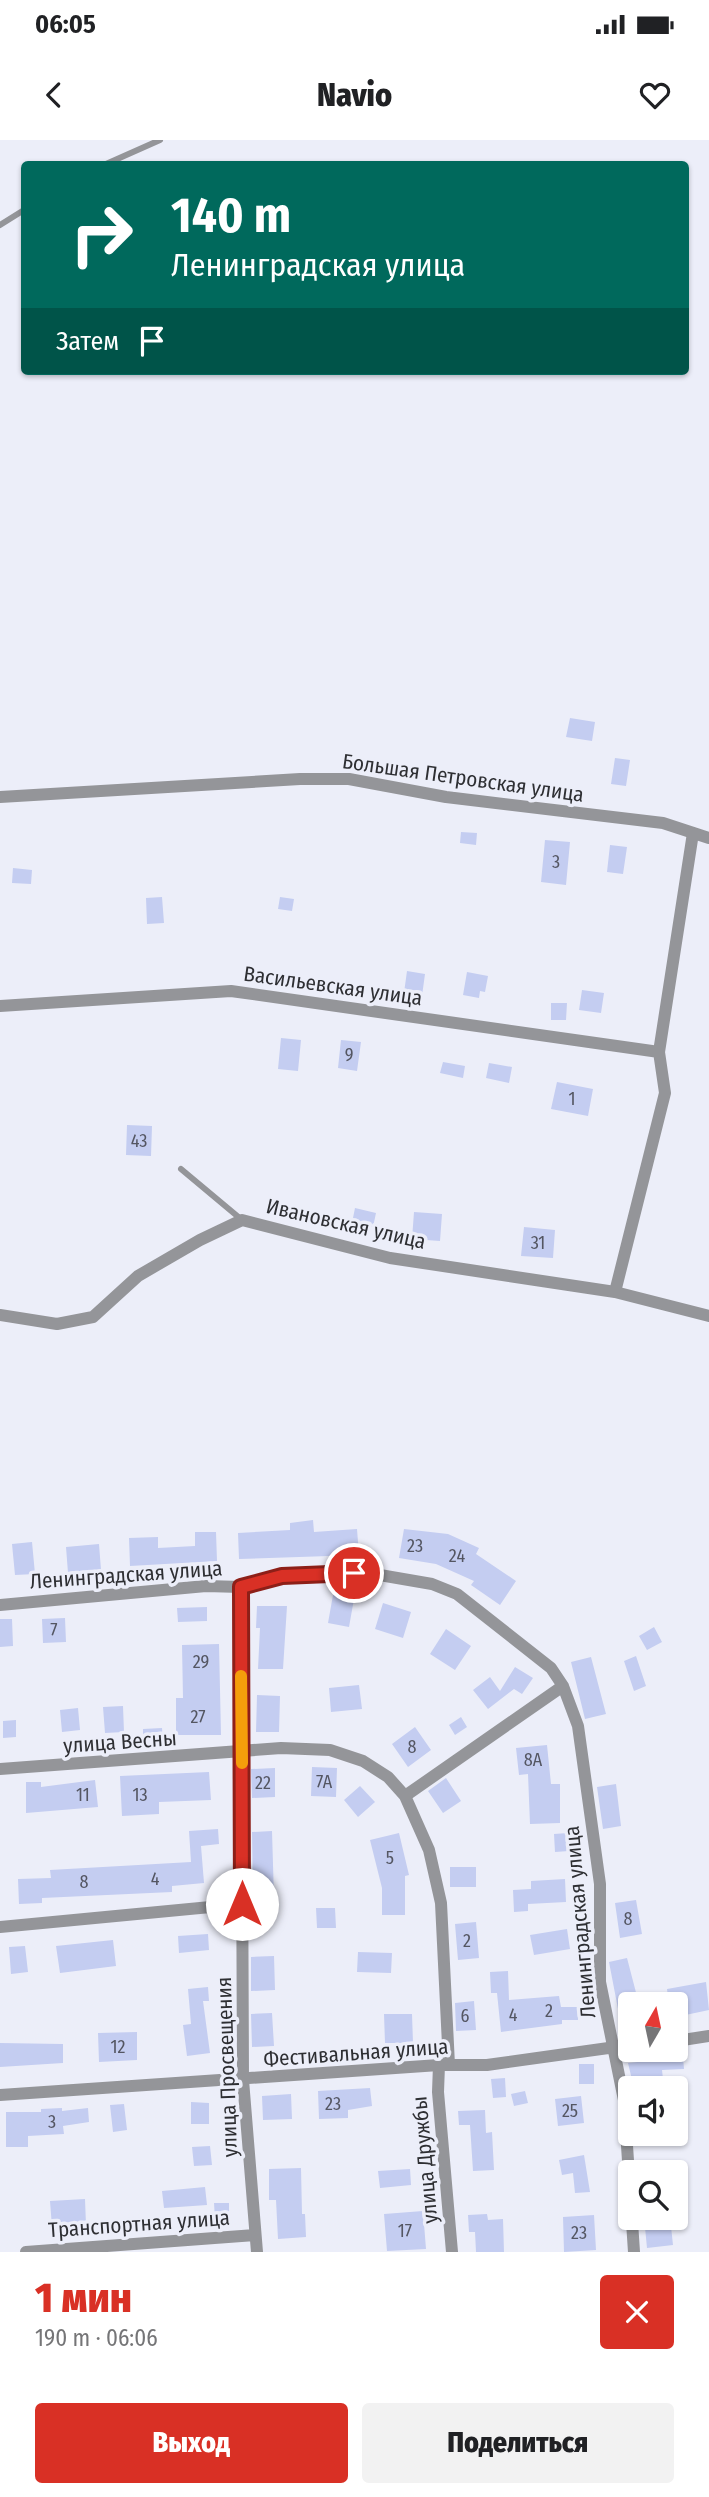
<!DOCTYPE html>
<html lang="ru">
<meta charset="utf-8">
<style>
:root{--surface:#fff;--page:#f2f2f2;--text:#202124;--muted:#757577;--accent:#d93025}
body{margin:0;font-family:"Fira Sans Condensed",sans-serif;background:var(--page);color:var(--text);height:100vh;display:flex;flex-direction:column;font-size:26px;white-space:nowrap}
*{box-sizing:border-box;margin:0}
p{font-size:23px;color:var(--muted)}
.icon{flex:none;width:38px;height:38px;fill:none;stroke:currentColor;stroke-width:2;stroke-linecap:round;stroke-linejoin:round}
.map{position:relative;height:2112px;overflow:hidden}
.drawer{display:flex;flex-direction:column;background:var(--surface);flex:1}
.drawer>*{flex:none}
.hud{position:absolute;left:21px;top:21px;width:668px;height:214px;border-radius:7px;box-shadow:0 2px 5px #0004;background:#00695c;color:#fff;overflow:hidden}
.needle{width:46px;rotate:9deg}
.controls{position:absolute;left:618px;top:1852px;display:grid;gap:14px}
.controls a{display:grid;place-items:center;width:70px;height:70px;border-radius:7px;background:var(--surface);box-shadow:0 2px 5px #0004;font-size:35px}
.pin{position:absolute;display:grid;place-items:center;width:60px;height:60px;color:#fff;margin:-30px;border:4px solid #fff;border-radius:50%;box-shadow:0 2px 7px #0007}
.me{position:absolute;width:77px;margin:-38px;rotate:0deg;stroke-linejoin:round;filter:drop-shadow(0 0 5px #0008)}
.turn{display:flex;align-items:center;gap:24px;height:147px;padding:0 35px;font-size:32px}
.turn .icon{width:91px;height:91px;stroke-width:2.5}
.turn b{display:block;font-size:49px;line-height:60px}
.then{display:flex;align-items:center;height:66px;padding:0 35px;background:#0003;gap:14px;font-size:26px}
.round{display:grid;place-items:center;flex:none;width:74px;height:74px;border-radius:7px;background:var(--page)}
.head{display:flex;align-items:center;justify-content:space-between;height:119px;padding:0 35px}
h1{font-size:42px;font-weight:800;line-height:52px;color:var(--accent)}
.action{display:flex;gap:14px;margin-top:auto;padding:14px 35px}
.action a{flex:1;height:80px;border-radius:7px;background:var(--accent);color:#fff;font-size:28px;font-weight:800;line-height:80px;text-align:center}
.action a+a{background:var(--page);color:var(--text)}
.status{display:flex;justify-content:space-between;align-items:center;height:49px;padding:0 35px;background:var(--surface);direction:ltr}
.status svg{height:19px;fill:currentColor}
header{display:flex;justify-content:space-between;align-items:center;height:91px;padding:0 35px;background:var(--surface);font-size:32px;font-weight:800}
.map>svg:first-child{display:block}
.building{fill:#c4cdf1}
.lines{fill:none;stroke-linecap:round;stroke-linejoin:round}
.lane{stroke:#949599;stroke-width:6}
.street{stroke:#949599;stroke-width:12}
.route-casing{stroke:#8d1f18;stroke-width:18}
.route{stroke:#d93025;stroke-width:12}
.slow{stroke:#f59e0b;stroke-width:12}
.labels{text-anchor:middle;stroke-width:7;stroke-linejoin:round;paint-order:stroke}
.number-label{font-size:18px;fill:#545662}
.street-label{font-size:21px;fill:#2e2f33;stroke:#eceef9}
</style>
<div class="status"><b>06:05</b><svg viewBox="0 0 49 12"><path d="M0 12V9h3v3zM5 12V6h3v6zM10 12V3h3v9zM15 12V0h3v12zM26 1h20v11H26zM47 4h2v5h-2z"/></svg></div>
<header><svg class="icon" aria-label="back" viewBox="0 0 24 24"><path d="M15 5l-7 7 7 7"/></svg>Navio<svg class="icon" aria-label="heart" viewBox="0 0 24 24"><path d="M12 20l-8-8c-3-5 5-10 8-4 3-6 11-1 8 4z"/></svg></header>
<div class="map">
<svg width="709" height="2112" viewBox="0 0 709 2112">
<rect width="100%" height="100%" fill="#eceef9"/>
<path class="building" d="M570,578L595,582L592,601L566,597Z
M615,618L630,620L626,646L611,644Z
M461,692L477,693L476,705L460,703Z
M545,700L570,702L566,745L541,742Z
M610,705L627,707L623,734L607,732Z
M13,728L32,730L31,744L12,743Z
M162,757L164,783L147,784L146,758Z
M280,757L294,759L292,771L278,769Z
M407,831L425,834L421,863L403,860Z
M467,832L488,836L485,852L480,851L479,858L463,855Z
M582,850L604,853L601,873L579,870Z
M551,863H567L566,880H551Z
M281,898L301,900L298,931L278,929Z
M341,900L361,902L357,931L338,928Z
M443,922L465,926L463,938L440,933Z
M489,923L512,927L509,943L486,938Z
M557,942L593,949L588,976L551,969Z
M127,985L152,986L151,1016L126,1015Z
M355,1068L376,1073L373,1087L352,1083Z
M414,1072L442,1074L440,1101L412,1099Z
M524,1087L555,1090L553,1118L521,1116Z
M313,1380L314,1392L357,1389L359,1415L239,1419L238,1393L290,1390V1383Z
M404,1389L448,1394L479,1408L476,1414L516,1441L500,1465L471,1445L474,1441L436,1424L399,1418Z
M195,1392H216L217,1421L130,1426L129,1398L158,1397V1408L195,1406Z
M32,1402L35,1434L15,1435L12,1404Z
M99,1404L101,1430L68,1433L66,1407Z
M333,1455L354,1459L349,1487L328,1483Z
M383,1463L411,1472L403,1498L375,1489Z
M257,1466H287L283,1529H258L260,1488H256Z
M207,1467V1481L178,1482L177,1468Z
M65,1478L66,1502L43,1503L42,1479Z
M0,1479H12L13,1506L0,1507Z
M654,1487L662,1502L647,1510L639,1496Z
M446,1489L471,1506L455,1530L430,1514Z
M219,1504L221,1595H176V1558H183L182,1505Z
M636,1516L646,1546L634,1551L624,1521Z
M591,1517L606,1574L585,1579L571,1522Z
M515,1527L533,1538L522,1554L514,1549L488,1569L473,1550L490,1537L500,1551Z
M359,1545L362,1569L331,1572L329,1548Z
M257,1555L280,1556L279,1592H256Z
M123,1566L124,1592L105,1593L103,1567Z
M78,1568L80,1590L62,1592L60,1570Z
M461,1577L467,1587L455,1595L449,1585Z
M16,1580V1597L3,1598V1581Z
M415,1587L431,1610L408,1627L392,1604Z
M162,1588L163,1601L143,1602V1589Z
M547,1605L551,1644H560V1683L530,1684L528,1634L519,1635L516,1608Z
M312,1627L337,1628L336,1657L311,1656Z
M275,1628V1657L252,1658L251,1629Z
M209,1632L211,1660L159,1662V1674L122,1676L120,1636Z
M446,1638L461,1661L443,1673L428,1651Z
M95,1640L98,1667L26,1673V1642H41V1647Z
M616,1644L621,1686L603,1689L597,1647Z
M360,1646L375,1662L358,1677L344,1660Z
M218,1689L219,1704L201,1706L204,1743L172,1746V1752L42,1758V1763L19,1764L18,1739L51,1738L50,1730L191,1722L189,1691Z
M272,1691L274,1758H253L252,1692Z
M399,1693L409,1735L405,1736V1775H382V1748L370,1700Z
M568,1693L569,1711L555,1712L554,1694Z
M450,1727H476V1747H450Z
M565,1739L566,1762L528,1764V1771L514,1772L513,1750L531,1749V1741Z
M636,1760L642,1794L620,1798L615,1763Z
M316,1768H335L336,1788H317Z
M476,1782L479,1818L458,1820L455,1784Z
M567,1789L570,1809L534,1815L530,1795Z
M208,1794L209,1810L179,1813L178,1796Z
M113,1800L116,1826L60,1833L56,1806Z
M25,1806L28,1832L11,1834L9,1807Z
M358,1812L392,1813L391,1833L357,1832Z
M274,1816L275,1850L251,1851V1817Z
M627,1818L639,1864H630V1895H623L609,1822Z
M508,1831L509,1860L559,1856L561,1867H578V1880H562V1884L501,1892L497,1853H491L490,1832Z
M706,1842L709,1870L676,1877V1864H669L667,1849Z
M208,1847L209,1861H203L210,1913L187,1916L183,1885L191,1884L188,1849Z
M474,1861L476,1890L456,1891L455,1863Z
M272,1873L274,1906L252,1907L251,1874Z
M384,1874H412L413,1903H385Z
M137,1892V1920L99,1922L98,1893Z
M0,1903L63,1904V1923L0,1927Z
M683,1917L684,1929L662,1930L664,1948H634L628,1923Z
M579,1924H594V1944H579Z
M505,1938L506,1957L493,1958L491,1939Z
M370,1948L372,1966L348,1970V1978L319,1979L318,1951Z
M525,1951L528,1963L514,1966L511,1954Z
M291,1954L292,1979L263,1980L262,1956Z
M581,1956L584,1983L558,1986L555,1959Z
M191,1962L209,1963V1984H191Z
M124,1964L127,1990L113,1992L110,1965Z
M62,1968V1971L88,1968L89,1982L63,1986L64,1994L28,1996V2007H6V1972H41V1969Z
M485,1970L486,1993L492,1992L494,2030L473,2031L470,1985H459L458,1971Z
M637,1993H679V2002L638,2006Z
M210,2006L212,2025L194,2026L192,2007Z
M584,2015L590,2052L575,2053L573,2033L562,2035L559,2020Z
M301,2028L302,2074H305L306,2097L278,2099L276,2060H269V2029Z
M410,2029L411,2045L380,2048L378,2031Z
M205,2047L207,2065L164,2068L162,2051Z
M85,2059L86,2085L52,2087L50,2061Z
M214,2063H229V2078L215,2079Z
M423,2071L426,2109L387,2111L384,2074Z
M487,2074L488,2080L503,2079L504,2112H476L475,2092H469L468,2075Z
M594,2075L596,2110L564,2112L563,2077Z
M644,2077H670L673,2105L647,2108Z"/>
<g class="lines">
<path class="lane" d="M106,24L160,0
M0,85L24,70
M181,1029L242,1080"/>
<path class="street" d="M0,657L300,639H349L446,657L663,683L709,698
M0,866L231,851L659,912
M615,1152L665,953L659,912L693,693
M0,1175L57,1184L93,1177L138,1136L200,1100L242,1080L390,1118L615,1152L709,1176
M241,1447L243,1940L257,2112
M0,1465L206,1446L241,1447L282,1436L335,1432L374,1434L432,1444L457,1454L551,1528L563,1546L578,1586L600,1744V1842L624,1960L634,2112
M0,1629L281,1608L330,1610L363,1621L388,1637L405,1656L429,1710L441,1763L449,1925
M405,1656L563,1546
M0,1787L242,1764
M676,1901L709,1896
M439,1925L438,1952L452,2112
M0,1955L439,1925H487L630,1905
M26,2112L255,2095"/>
</g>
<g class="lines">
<g class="route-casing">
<path id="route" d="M242,1764L241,1447L282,1436L354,1433"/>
</g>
<use href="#route" class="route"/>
<path class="slow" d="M241,1536L242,1623"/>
</g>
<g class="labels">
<g class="number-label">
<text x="556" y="728">3</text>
<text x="349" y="921">9</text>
<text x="572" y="965">1</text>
<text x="139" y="1007">43</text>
<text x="538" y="1109">31</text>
<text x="415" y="1412">23</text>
<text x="457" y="1422">24</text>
<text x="54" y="1496">7</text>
<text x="201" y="1528">29</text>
<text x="198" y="1583">27</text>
<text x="412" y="1613">8</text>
<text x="533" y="1626">8А</text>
<text x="324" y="1648">7А</text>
<text x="263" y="1649">22</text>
<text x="83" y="1661">11</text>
<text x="140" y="1661">13</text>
<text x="390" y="1724">5</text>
<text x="155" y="1745">4</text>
<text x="84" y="1748">8</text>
<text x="628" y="1785">8</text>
<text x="467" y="1807">2</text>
<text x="549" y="1877">2</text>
<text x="513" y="1881">4</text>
<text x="465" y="1882">6</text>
<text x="118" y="1913">12</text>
<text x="333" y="1970">23</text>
<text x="570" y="1977">25</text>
<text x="52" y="1988">3</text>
<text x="405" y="2097">17</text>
<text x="579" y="2099">23</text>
</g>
<g class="street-label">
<text transform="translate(463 638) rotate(8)" y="7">Большая Петровская улица</text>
<text transform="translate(333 846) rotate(8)" y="7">Васильевская улица</text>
<text transform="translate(346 1084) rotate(13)" y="7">Ивановская улица</text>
<text transform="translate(126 1435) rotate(-4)" y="7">Ленинградская улица</text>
<text transform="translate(120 1602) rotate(-4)" y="7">улица Весны</text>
<text transform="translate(580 1782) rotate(-95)" y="7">Ленинградская улица</text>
<text transform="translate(356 1913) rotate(-4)" y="7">Фестивальная улица</text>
<text transform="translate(227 1927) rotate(-92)" y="7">улица Просвещения</text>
<text transform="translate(425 2020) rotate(-95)" y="7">улица Дружбы</text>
<text transform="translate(139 2084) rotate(-4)" y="7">Транспортная улица</text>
</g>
</g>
</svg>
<div class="controls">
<a><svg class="needle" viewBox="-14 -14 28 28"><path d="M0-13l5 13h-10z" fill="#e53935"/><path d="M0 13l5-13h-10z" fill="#757577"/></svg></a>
<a><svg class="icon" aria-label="sound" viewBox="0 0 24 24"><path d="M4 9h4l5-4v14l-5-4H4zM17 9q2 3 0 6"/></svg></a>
<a><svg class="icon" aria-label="search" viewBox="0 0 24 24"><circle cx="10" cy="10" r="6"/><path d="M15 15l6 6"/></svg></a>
</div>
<div class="pin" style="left:354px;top:1433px;background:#d93025"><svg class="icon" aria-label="arrive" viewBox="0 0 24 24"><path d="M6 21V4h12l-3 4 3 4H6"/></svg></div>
<svg class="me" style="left:242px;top:1764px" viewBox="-20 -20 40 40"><circle r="19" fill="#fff"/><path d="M0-13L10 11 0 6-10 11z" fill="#d93025"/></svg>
<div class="hud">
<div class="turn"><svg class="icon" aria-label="right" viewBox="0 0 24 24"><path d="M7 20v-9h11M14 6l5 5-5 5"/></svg><div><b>140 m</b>Ленинградская улица</div></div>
<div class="then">Затем<svg class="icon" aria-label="arrive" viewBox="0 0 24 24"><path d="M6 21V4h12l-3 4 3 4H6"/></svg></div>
</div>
</div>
<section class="drawer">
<div class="head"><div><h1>1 мин</h1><p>190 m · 06:06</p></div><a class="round" style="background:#d93025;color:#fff"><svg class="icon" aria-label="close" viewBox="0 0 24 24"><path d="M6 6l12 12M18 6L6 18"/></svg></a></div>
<div class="action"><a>Выход</a><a>Поделиться</a></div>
</section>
